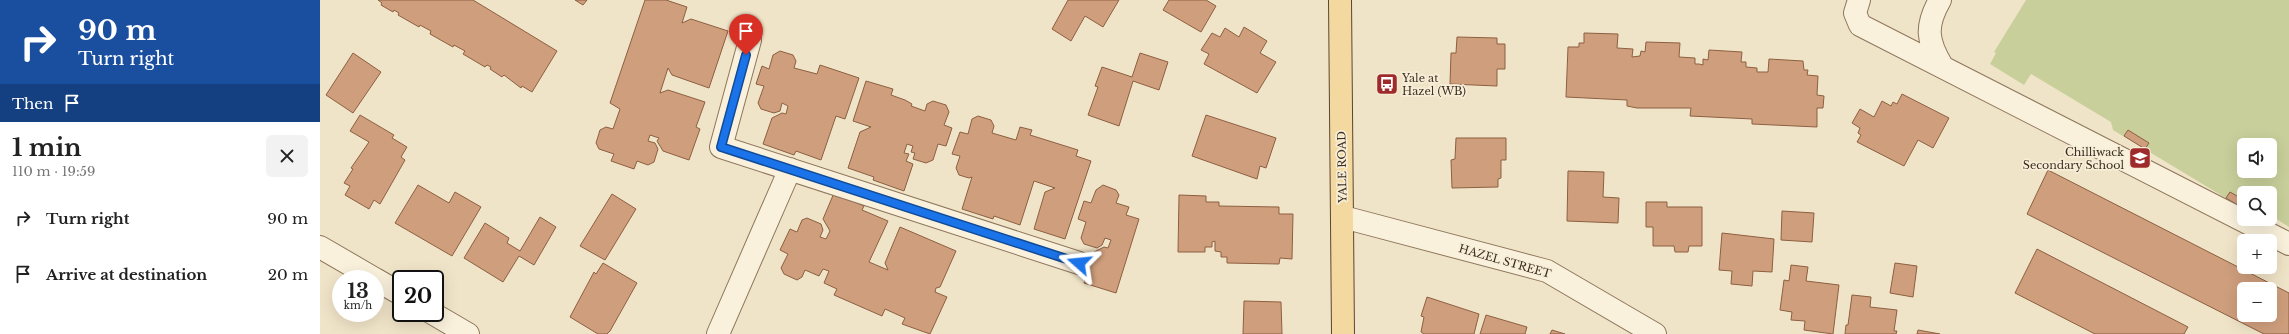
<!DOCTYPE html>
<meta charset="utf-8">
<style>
:root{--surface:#fff;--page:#f2f2f2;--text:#222;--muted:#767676}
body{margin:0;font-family:"Libre Baskerville",serif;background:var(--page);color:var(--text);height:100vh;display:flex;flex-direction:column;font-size:15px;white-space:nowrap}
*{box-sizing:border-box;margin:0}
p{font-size:13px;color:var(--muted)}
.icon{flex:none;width:22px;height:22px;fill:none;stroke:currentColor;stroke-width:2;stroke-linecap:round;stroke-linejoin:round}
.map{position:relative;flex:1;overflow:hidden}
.sheet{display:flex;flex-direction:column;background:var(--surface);width:320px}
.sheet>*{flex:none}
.banner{background:#1a4fa0;color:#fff;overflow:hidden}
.buttons{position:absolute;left:1917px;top:138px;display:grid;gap:8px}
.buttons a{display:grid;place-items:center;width:40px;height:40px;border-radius:6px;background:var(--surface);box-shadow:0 4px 16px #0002;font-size:20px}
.speed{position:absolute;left:12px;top:270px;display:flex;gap:8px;font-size:20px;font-weight:700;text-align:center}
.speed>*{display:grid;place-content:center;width:52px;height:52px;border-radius:50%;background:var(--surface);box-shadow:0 4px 16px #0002;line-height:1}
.speed small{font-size:10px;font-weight:400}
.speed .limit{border:2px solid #111;border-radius:6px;background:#fff;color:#111}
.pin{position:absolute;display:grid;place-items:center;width:34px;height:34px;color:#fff;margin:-41px -17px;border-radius:50% 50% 50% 0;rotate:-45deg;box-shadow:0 0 4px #0007}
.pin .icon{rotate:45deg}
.me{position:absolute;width:44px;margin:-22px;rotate:288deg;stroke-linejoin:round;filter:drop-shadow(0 0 3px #0008)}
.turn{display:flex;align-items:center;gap:14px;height:84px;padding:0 12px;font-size:18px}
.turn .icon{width:52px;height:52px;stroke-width:2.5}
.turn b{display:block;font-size:28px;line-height:34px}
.then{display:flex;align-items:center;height:38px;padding:0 12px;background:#0003;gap:8px;font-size:15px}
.round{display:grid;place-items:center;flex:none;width:42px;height:42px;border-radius:6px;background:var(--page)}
.summary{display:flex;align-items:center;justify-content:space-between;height:68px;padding:0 12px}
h1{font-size:24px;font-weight:800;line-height:30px}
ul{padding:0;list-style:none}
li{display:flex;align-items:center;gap:12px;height:56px;padding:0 12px}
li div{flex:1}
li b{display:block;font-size:15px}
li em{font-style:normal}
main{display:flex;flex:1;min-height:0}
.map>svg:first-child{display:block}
.green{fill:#c9cf9b;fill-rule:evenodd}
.building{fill:#cf9f7d;stroke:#8d5f41;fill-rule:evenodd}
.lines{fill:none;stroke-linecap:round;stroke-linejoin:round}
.minor-casing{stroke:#8d765c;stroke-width:24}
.major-casing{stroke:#5b4430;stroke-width:24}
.minor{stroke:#faf1dc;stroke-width:22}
.major{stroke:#f3d9a0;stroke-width:22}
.route-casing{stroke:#114b97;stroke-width:10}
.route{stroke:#1a73e8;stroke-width:7}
.labels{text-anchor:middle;stroke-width:3.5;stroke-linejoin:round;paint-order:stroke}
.poi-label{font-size:11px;fill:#3d2e20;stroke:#f7eed8;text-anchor:start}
.street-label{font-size:11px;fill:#3d2e20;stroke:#f7eed8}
</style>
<main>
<section class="sheet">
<div class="banner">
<div class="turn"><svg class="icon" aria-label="right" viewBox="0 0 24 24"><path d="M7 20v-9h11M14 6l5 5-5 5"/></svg><div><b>90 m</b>Turn right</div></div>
<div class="then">Then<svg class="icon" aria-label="arrive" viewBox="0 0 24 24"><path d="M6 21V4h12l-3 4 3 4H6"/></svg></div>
</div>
<div class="summary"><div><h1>1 min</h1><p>110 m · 19:59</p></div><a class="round"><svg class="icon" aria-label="close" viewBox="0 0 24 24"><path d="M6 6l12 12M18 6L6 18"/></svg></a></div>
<ul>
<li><svg class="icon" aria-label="right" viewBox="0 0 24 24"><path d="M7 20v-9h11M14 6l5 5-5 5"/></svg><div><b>Turn right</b></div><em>90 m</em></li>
<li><svg class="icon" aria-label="arrive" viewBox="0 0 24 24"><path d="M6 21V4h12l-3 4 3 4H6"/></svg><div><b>Arrive at destination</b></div><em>20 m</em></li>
</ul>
</section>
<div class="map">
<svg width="1969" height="334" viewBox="0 0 1969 334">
<rect width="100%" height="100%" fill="#f0e4c8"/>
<path class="green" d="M1706,0H1969V227L1950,215V193H1924V209L1793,130L1791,122L1711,74L1704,85L1670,64L1676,53L1674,52ZM1924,145H1950V171H1924Z"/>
<path class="building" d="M58,0H153L237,51L212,92L202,86L201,88L184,75L182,77L170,69L171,67L167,65L165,67L143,54L145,51L134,45L133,47L110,34L111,31L100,25L99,27L78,15L79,13L74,10L73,12L61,5L62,3Z
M255,0H267L263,5Z
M325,0H346L367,7L362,23L371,19L408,31L389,88L352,75L348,68L340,93L348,90L385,102L376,127L380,129L369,160L343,151L337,141L339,138L330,135L328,141L335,143L338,149L334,162L328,165L317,161L314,169L291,161L294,154L279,149L276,143L280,130L286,127L293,129L300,109L290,103Z
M748,0H799L783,27L765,16L751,41L732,29Z
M849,0H886L896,6L881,32L843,10Z
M924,27L947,41L940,53L956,62L937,93L884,64L889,54L881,50L892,33L900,37L905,28L919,37Z
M1264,33L1298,34L1297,48L1313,49L1312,57L1320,56L1321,51L1325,52L1326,42L1360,43L1359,57L1375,58V64H1379L1383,65V59L1388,60L1389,50L1422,52L1421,62H1426V67L1437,68V72H1448L1449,59L1483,61L1484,70H1488L1487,75L1498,76L1497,95L1504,96L1503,108H1497V127L1432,124V119L1370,116L1371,108H1317L1307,106V100L1246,97L1248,47H1259V43H1264Z
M1137,37L1177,38V44H1185V69H1177V86L1130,84L1131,53H1136Z
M460,51L473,55L476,61L474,68L497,74L500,65L539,78L525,119L516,116L501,160L476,151L474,155L443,144L452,118L462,113L466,114L468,106L462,103L460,111L454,113L441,109L438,103L444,86L436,84L442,66L449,69L453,55Z
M33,53L61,72L33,113L6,95Z
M820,53L848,62L839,90L813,81L799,126L768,115L778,87L775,86L782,67L812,77Z
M546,81L573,89L571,95L585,100L592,104L591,106L605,111L607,104L613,101L626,105L629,112L624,125L632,128L626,146L618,144L613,160L606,163L593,159L595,153L591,152L593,146L587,144L584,153L589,154L586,161L593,164L584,191L553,180L554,177L528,168L540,132L551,127L533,121Z
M1582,94L1629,118L1613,148L1598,140L1584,166L1537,142L1541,135L1538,133L1540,128L1532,123L1540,109L1554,117L1562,101L1571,106L1573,102L1577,104Z
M40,115L74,135L72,138L87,147L81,157L85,160L60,204L54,200L49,209L25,195L30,186L24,183L33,169L31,168L49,142L30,131Z
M886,115L956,138L946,168L940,166L937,179L872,156Z
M658,116L671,120L674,126L672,133L696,140L700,127L712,130L710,135L758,150L756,156L771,161L745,239L714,229L725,192L735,188L714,181L700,225L674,216L673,219L642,209L652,177L649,178L639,175L636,168L640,156L632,154L640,132L648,134L652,119Z
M1808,130L1829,143L1825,149L1804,136Z
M1136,138H1186V160H1181V178L1178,179V187L1132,188L1131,160L1135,159Z
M1728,170L1969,293V334H1944L1707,214ZM1924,289H1950V315H1924Z
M1248,171L1284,172L1283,197L1299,198L1298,223L1247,221Z
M98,185L129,203L135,192L161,207L132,256L75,223Z
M783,185L796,190L799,195L796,203L809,207L806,215L819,219L796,293L764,283L774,252L784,247L788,248L791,240L785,238L782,245L777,248L764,244L761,238L766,222L758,219L764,201L771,203L776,190Z
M1910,192L1924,200V209L1906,198Z
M514,193L544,206L542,210L568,221L549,262L568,270L565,263L580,227L636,251L620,287L616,288L615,292L627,297L610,334L582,324L585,318L565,309L562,316L514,295L517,289L504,283L509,271L503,269L499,276L485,270L482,277L477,280L464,274L461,268L468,254L460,250L470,229L477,232L482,220L487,218L501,224L503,230L500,237L506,239L510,231L503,219Z
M292,194L316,209L285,260L260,246Z
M859,195L886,196V202H899V206L959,207V214H973L972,259L960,258L959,264L907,263V257H901V252L895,251V241L892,242V247H885V252H858Z
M1326,202H1347V207H1382V246H1369L1368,252H1355L1354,246H1333V227H1326Z
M1462,211L1494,213L1492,242L1461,240Z
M220,217L236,227L214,265L199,256L183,282L144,258L165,223L189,238L187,243L200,251Z
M1402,233L1454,239L1452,272L1433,271L1432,286L1411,284L1412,271L1399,270Z
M1717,249L1868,327L1864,334H1775L1695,293Z
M283,263L317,283L290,331L287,334H278L250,317L274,272L276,274Z
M1575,263L1597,266L1593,297L1570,293Z
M1471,265L1488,267L1486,281L1519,285L1513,334L1484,330L1485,321L1471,320L1472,312L1460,310L1464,280L1469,281Z
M1532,295L1551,297L1550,307L1577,310L1574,331H1577L1576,334H1525L1526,325H1528Z
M1107,297L1159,314L1154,334H1104L1101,332L1104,317L1101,316Z
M924,301L961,302L962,334H923Z
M1166,315L1207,327L1205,334H1160Z
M1232,330L1245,334H1230Z
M1598,330L1620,334H1597Z"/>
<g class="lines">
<g class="minor-casing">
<path id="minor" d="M1539,0L1535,13L1540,25L1969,244
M1620,0C1605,26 1607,41 1622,66
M430,40L401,147L759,263
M1023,217L1227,271L1335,334
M0,247L55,279
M55,279L81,294
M112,313L148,334
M398,334L470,169"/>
</g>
<g class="major-casing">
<path id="major" d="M1020,0L1023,334"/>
</g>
<use href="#minor" class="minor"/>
<use href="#major" class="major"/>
</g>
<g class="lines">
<g class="route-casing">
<path id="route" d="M426,55L401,147L759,263"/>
</g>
<use href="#route" class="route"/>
</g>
<defs>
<g id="bus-square" transform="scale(1.15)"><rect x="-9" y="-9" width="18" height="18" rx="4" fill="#9e2a2b" stroke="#f7eed8"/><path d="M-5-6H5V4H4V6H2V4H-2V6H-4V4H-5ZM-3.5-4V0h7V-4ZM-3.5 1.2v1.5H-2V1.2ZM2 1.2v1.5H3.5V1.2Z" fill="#fff"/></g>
<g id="school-square" transform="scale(1.15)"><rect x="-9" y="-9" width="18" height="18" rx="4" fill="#9e2a2b" stroke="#f7eed8"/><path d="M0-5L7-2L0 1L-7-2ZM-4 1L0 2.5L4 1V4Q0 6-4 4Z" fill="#fff"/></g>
</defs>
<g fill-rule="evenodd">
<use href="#bus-square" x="1067" y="84"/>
<use href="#school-square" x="1820" y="158"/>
</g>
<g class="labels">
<g class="poi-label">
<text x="1082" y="82">Yale at<tspan x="1082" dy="13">Hazel (WB)</tspan></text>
<text x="1804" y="156" text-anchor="end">Chilliwack<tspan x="1804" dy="13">Secondary School</tspan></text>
</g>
<g class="street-label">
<text transform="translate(1022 167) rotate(-91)" y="4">YALE ROAD</text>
<text transform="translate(1185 261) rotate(16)" y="4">HAZEL STREET</text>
</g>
</g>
</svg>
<div class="buttons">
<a><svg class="icon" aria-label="sound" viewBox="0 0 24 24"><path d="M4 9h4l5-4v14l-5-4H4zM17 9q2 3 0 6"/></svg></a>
<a><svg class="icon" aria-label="search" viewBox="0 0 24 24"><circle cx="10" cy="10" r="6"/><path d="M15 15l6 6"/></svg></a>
<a>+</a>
<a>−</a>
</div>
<div class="speed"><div>13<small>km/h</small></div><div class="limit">20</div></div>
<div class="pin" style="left:426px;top:55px;background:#d93025"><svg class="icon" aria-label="arrive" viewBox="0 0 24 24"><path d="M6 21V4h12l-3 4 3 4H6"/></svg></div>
<svg class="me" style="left:759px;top:263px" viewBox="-20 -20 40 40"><path d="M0-17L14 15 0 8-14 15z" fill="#1a73e8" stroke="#fff" stroke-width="4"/></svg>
</div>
</main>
